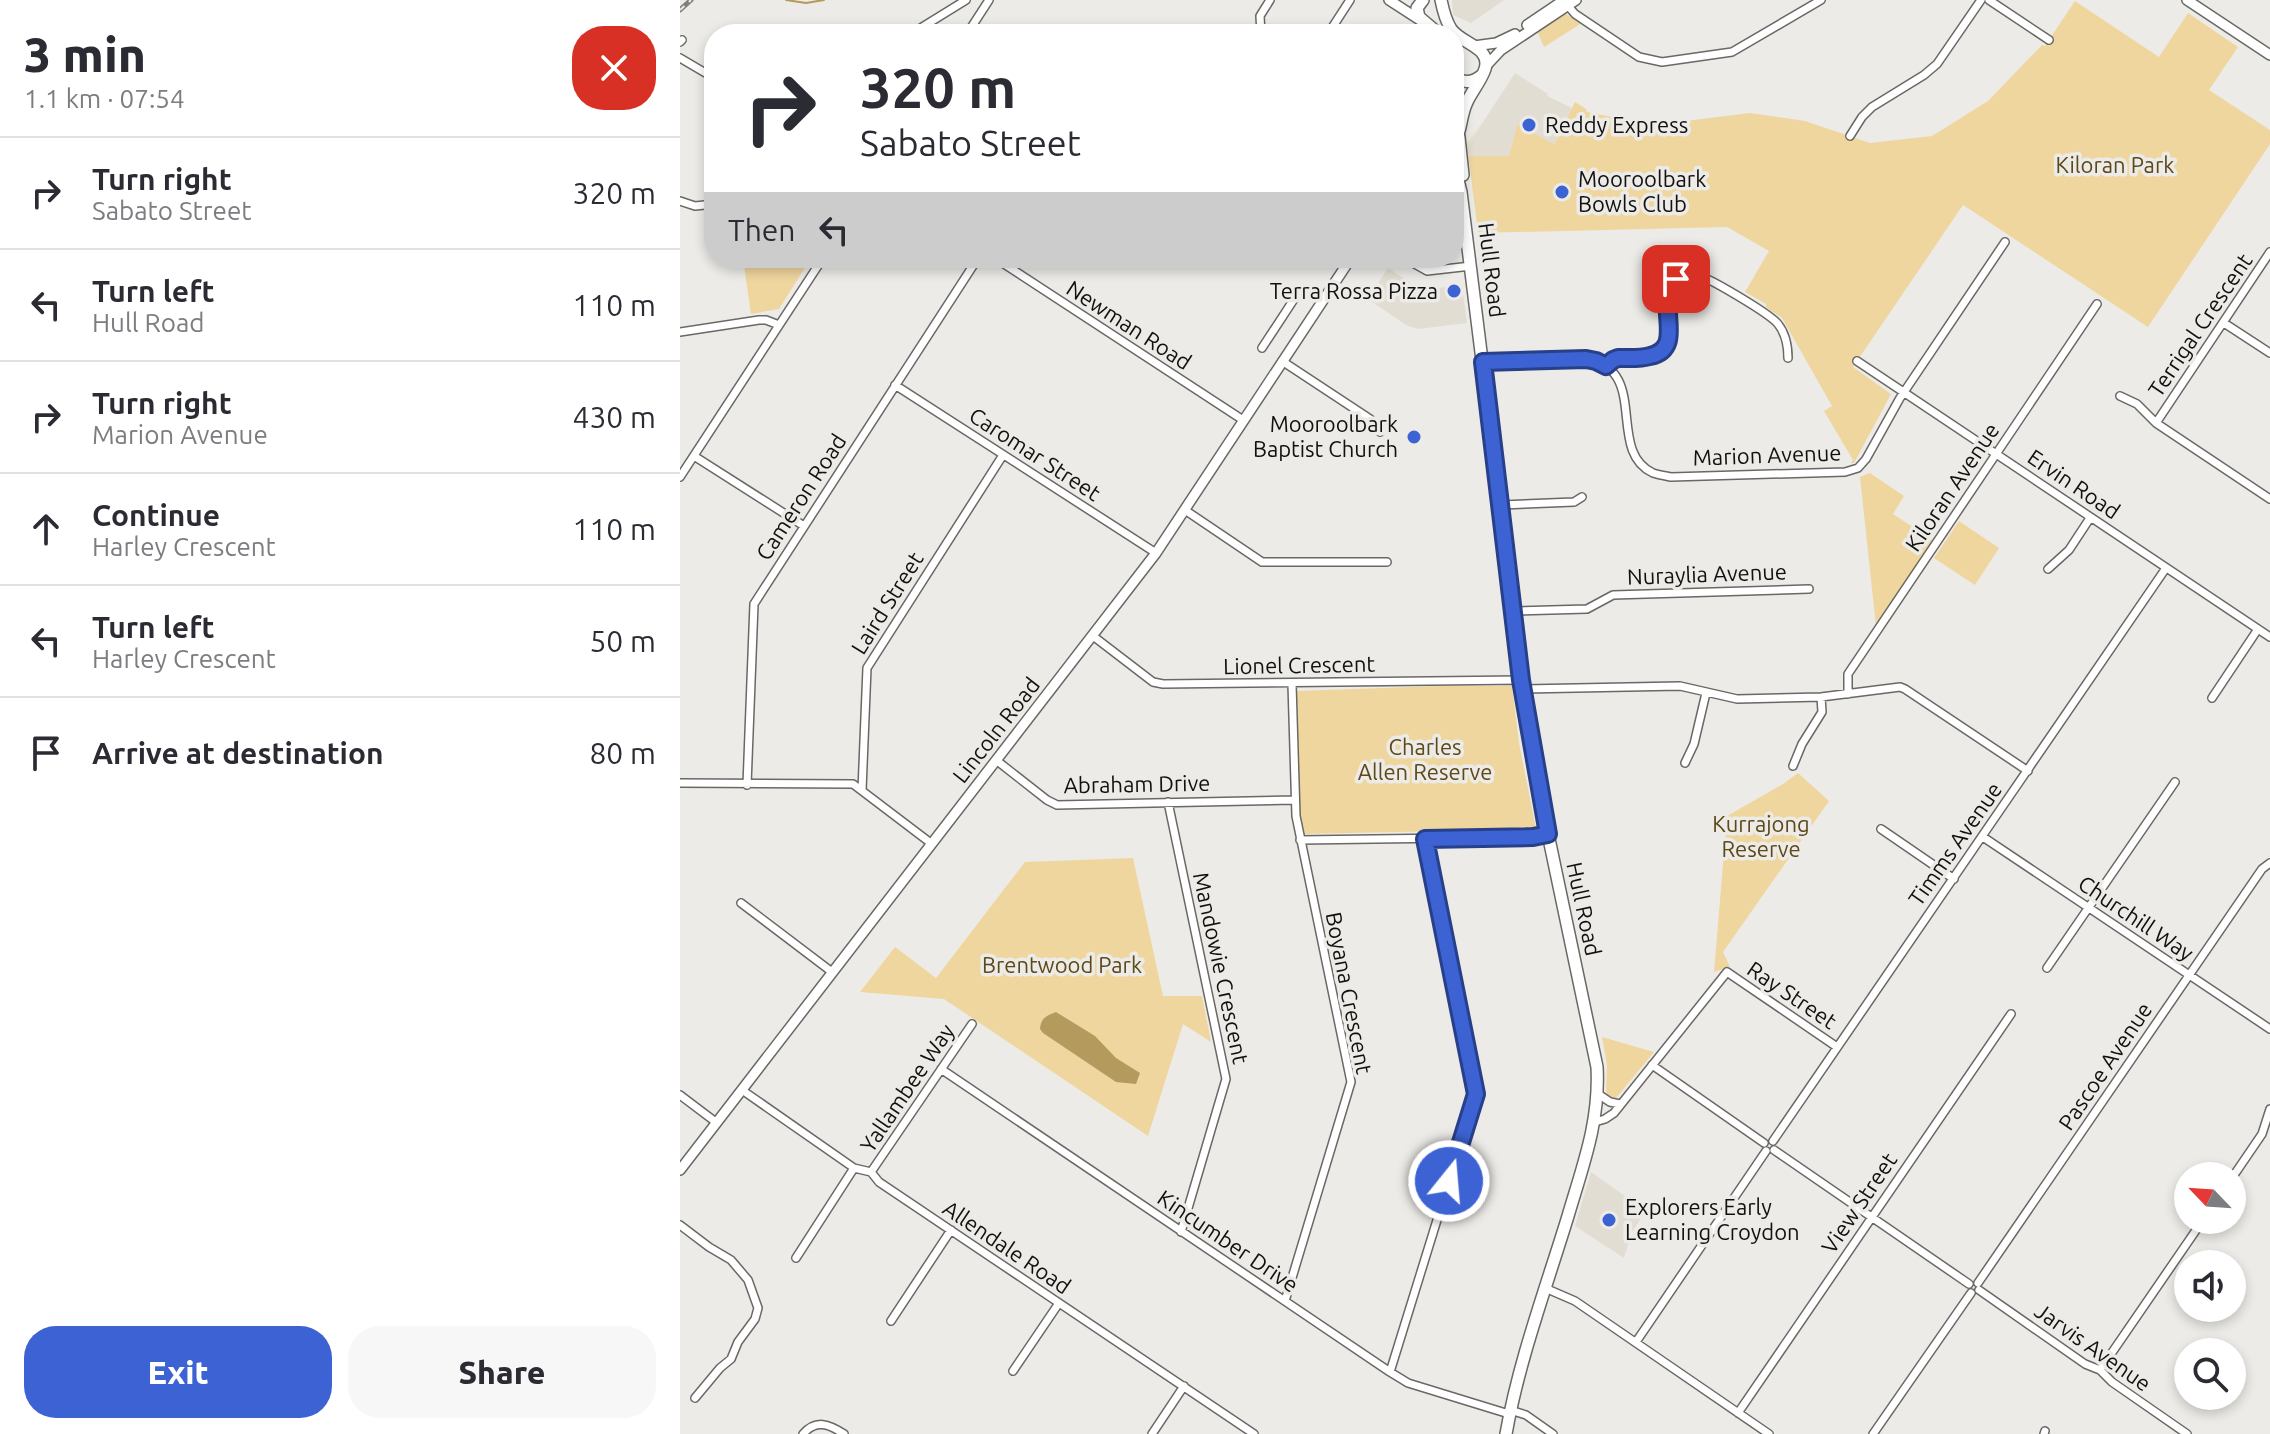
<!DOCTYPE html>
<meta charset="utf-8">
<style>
:root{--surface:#fff;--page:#f7f7f7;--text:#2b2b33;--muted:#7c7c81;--line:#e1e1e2;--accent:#3c62d3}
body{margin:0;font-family:Ubuntu,sans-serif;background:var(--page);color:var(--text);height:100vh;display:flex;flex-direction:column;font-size:30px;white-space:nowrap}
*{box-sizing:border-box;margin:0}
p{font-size:26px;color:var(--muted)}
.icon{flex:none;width:44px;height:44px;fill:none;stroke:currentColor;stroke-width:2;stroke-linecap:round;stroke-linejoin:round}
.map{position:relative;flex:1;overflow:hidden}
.drawer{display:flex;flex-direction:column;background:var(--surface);width:680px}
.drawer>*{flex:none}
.top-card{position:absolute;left:24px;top:24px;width:760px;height:244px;border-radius:32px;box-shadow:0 4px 12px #0003;background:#fff;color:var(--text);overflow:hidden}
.needle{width:52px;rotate:295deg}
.tools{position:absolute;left:1494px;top:1162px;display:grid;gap:16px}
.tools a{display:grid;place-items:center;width:72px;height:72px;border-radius:50%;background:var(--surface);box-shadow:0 4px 12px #0003;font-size:40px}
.pin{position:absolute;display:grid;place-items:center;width:68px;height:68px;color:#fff;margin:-34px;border-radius:16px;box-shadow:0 4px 12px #0006}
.me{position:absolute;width:88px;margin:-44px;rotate:17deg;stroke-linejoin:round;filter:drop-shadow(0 0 6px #0008)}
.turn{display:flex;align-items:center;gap:28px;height:168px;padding:0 24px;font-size:36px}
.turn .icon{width:104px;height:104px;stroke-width:2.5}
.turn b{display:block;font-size:56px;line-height:68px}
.then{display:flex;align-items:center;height:76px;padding:0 24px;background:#0003;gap:16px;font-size:30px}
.round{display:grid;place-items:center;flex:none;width:84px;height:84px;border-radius:32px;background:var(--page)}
.headline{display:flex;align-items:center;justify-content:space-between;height:136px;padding:0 24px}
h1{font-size:48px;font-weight:800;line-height:60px}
.action{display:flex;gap:16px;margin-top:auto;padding:16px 24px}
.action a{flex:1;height:92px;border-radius:32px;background:var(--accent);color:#fff;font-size:32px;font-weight:800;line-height:92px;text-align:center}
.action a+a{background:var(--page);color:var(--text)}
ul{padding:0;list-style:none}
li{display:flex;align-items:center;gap:24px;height:112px;padding:0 24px;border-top:2px solid var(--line)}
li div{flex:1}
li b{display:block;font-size:30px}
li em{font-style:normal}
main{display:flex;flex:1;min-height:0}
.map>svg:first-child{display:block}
.built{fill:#e2ddd3}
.green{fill:#efd69f}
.water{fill:#b49a5d}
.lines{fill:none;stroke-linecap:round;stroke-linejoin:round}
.stream{stroke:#b49a5d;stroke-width:2}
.minor-casing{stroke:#696865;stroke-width:10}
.secondary-casing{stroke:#696865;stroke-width:12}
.primary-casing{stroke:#696865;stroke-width:14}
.minor{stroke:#fff;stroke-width:7}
.secondary{stroke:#fff;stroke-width:9}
.primary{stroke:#fff;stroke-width:11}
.rail-casing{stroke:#807e7c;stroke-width:5}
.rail{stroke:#edebe7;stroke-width:2;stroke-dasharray:6;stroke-linecap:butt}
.route-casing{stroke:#274089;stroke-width:20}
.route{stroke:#3c62d3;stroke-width:14}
.poi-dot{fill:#3c62d3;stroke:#edebe7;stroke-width:3}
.labels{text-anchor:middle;stroke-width:7;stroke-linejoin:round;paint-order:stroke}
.poi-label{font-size:22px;fill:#121110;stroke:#edebe7;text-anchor:start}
.park-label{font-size:22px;fill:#5c4819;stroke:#edebe7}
.street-label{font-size:22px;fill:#121110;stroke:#edebe7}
</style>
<main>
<section class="drawer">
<div class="headline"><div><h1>3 min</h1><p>1.1 km · 07:54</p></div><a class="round" style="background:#d93025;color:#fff"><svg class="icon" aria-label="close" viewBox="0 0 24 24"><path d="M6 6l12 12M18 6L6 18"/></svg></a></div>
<ul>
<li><svg class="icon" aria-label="right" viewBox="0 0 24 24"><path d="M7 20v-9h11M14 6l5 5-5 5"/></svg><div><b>Turn right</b><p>Sabato Street</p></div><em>320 m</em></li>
<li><svg class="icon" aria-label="left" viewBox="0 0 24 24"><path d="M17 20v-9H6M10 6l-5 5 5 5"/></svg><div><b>Turn left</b><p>Hull Road</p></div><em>110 m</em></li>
<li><svg class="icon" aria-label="right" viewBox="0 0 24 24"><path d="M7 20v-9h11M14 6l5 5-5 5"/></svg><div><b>Turn right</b><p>Marion Avenue</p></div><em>430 m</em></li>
<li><svg class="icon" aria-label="ahead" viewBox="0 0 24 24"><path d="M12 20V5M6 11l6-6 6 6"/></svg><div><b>Continue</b><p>Harley Crescent</p></div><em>110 m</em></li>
<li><svg class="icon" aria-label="left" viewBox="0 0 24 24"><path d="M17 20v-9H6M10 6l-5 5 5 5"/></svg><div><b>Turn left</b><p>Harley Crescent</p></div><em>50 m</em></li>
<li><svg class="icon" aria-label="arrive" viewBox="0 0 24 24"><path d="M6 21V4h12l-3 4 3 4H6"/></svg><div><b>Arrive at destination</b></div><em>80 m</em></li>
</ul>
<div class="action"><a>Exit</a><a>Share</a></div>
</section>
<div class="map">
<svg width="1590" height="1434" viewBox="0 0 1590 1434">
<rect width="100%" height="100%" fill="#edebe7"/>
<path class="built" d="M772,0H824L791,23L773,15Z
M835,73L868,94L867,96L892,108L874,144L837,126L829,156H789L788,145Z
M708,268L742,290L782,285L787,323L738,329L726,325L688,299Z
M911,1172L966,1211L952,1232L944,1258L895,1226Z"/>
<path class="green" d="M1395,1L1479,57L1508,13L1558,47L1529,90L1590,130V144L1468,327L1283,205L1173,367L1211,394L1174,463H1171L1173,460L1144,411L1152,406L1102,318L1086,307V304L1065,292L1089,251L1047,227L798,233L787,144L802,122L788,144L789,156H829L837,125L874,144L895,102L906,109L907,112L973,125L1070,113L1125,121L1190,143L1252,136L1308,101L1362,45L1365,46Z
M884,13L902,23L864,47L857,31Z
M101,258H131L99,309L71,314L64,265Z
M1190,473L1224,496L1213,514L1252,540L1196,626L1180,477Z
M1279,521L1319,548L1295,585L1254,558Z
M759,686H832L839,743L856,829L623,834L617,798V691Z
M1118,773L1149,801L1043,952L1050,967L1034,972L1047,816L1103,784Z
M453,858L483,996H522L531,1042L503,1024L468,1136L264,999L180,992L215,947L256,978L345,862Z
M922,1037L974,1052L936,1098H931L926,1093L927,1065Z"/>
<path class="water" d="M376,1012L415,1036L436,1058L460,1073L456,1084L436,1082L363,1033L360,1029C361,1018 366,1016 376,1012Z"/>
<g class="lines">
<path class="stream" d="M106,0L126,3L144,0"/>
<g class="minor-casing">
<path id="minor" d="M1309,0L1369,40
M888,6L895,14L959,57L982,62L1052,52L1141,0
M231,34L286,0
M287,34L309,0
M581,34L580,16L590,0
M648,34L670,0
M0,42L2,40
M0,58L34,78
M1170,136L1182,117L1192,107L1244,75L1257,64L1301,0
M0,201L15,206L34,204
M1590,252L1476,423L1590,499
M315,258L563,420
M724,258L747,271L791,266
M1544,323L1590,353
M0,332L79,320H86L99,325
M582,348L620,290L631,292L643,300
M602,361L690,419L700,432
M1177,361L1590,637
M803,362L906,359C971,369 925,451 973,473C979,475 986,476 991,477L1165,472L1178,468L1186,459L1220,398L1325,242
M926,366C943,349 974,368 987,344C997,325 975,295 996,280C1000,276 1008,274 1013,274C1024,274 1090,314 1098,324C1106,334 1108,346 1108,358
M215,385L476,553
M1440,396L1457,404L1476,423
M14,456L124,526
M0,477L143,258
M821,505L894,502L902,497
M505,510L582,562H707
M1368,569L1389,550L1410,518
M833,611L907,609L933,595L1129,589
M413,636L473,682L483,684L841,680
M843,689L1000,686L1057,699L1141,697L1220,687L1225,689L1348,771
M1168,694V674L1417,304
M1532,698L1578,629
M316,760L367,800L377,805L614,800
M1005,763L1014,744L1026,693
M1113,766L1122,744L1142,712L1141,697
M0,783L173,784L252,844
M67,785L74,604L298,258
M182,790L187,668L323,455
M488,802L546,1079L501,1232
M1201,829L1274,879
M1303,837L1590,1029
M620,840L853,837L868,834
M61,903L152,972
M1367,968L1495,782
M972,1065L1084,1143
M261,1069L710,1372L728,1383L829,1414
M62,1090L174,1168L191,1172L199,1182L574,1434
M918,1094L930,1102L940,1104
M0,1095L37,1123
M915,1122L925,1119L934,1113L1047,972L1157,1047
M1093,1141L1486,568
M1094,1150L1289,1284
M191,1172L292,1024
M1552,1178L1582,1134L1590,1109
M0,1225L29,1247L51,1260L68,1280L78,1308L75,1319L58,1342L51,1359L40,1368L15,1398
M116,1258L174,1168
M1298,1283L1582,869L1590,863
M865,1288L895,1301L1089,1434
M1299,1290L1405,1364L1420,1370L1432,1382L1507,1434
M605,1301L671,1082L616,816L612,684
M211,1321L271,1230
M956,1342L1086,1151
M1420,1370L1523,1220
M333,1371L379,1303
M710,1372L796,1094L745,839
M830,1410L846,1415L873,1434
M1058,1413L1331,1014
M123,1434C136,1419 149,1424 164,1434
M472,1434L504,1386
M1193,1434L1291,1293
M1364,1434L1365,1431"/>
</g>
<g class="secondary-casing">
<path id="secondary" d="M709,0L743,22
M1507,0L1590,55
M847,25L884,0
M794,46L816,43L835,34
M806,66L821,50L896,0
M0,1170L476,553L671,258"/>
</g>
<g class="primary-casing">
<path id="primary" d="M743,0L737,8L739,17L759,34
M761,0C763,10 766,21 771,29C781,44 812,47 805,69C801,81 792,91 787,102C780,116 782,131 774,144
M774,76C783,84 793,83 802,75
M779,137L783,175
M774,164L781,192L843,689L868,834L917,1067C920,1121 903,1165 888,1216C866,1288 839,1360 826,1434"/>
</g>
<use href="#minor" class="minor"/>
<use href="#secondary" class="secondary"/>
<use href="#primary" class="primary"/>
<g class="rail-casing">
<path id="rail" d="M0,10L11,0"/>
</g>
<use href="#rail" class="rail"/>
</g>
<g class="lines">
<g class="route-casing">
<path id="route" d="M769,1181L796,1094L745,839L853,837L868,834L841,680L803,362L906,359L916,361L926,366L933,360L938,358C949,358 960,359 970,356C1008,348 973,301 996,279"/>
</g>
<use href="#route" class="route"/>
</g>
<g class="poi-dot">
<circle cx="849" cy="125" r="8"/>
<circle cx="882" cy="192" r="8"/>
<circle cx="774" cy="291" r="8"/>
<circle cx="734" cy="437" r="8"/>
<circle cx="929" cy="1220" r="8"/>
</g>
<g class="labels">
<g class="poi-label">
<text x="865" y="133">Reddy Express</text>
<text x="898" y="187">Mooroolbark<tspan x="898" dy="25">Bowls Club</tspan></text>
<text x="758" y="299" text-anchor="end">Terra Rossa Pizza</text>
<text x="718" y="432" text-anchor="end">Mooroolbark<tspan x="718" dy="25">Baptist Church</tspan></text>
<text x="945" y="1215">Explorers Early<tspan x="945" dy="25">Learning Croydon</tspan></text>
</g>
<g class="park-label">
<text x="1435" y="173">Kiloran Park</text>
<text x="745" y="755">Charles<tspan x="745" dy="25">Allen Reserve</tspan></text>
<text x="1081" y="832">Kurrajong<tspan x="1081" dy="25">Reserve</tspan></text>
<text x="382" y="973">Brentwood Park</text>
</g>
<g class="street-label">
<text transform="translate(812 270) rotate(83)" y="8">Hull Road</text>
<text transform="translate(449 325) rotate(33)" y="8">Newman Road</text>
<text transform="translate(1520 325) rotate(-56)" y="8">Terrigal Crescent</text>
<text transform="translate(355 454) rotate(33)" y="8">Caromar Street</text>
<text transform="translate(1087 455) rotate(-2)" y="8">Marion Avenue</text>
<text transform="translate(1394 484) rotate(34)" y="8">Ervin Road</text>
<text transform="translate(1272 487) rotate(-56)" y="8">Kiloran Avenue</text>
<text transform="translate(121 497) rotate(-57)" y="8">Cameron Road</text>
<text transform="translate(1027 574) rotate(-2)" y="8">Nuraylia Avenue</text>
<text transform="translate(207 603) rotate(-58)" y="8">Laird Street</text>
<text transform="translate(619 665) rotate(-1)" y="8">Lionel Crescent</text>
<text transform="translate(316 730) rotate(-52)" y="8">Lincoln Road</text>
<text transform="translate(457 784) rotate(-1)" y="8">Abraham Drive</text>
<text transform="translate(1275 844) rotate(-55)" y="8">Timms Avenue</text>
<text transform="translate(904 909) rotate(78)" y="8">Hull Road</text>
<text transform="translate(1456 918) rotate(34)" y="8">Churchill Way</text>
<text transform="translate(541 968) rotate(78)" y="8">Mandowie Crescent</text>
<text transform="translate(669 993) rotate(79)" y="8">Boyana Crescent</text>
<text transform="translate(1112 995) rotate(34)" y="8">Ray Street</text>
<text transform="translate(1425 1066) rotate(-56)" y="8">Pascoe Avenue</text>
<text transform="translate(227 1088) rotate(-56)" y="8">Yallambee Way</text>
<text transform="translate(1179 1203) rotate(-56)" y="8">View Street</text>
<text transform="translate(548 1241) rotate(34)" y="8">Kincumber Drive</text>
<text transform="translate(327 1247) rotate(34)" y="8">Allendale Road</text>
<text transform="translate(1413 1347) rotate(35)" y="8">Jarvis Avenue</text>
</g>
</g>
</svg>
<div class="tools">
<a><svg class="needle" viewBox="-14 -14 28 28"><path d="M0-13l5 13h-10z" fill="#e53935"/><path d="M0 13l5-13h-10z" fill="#7c7c81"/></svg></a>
<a><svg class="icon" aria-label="sound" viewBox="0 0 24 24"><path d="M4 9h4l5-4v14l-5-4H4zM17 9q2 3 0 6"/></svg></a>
<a><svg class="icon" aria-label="search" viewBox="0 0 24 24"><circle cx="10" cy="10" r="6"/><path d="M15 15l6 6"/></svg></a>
</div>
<div class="pin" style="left:996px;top:279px;background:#d93025"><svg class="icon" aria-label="arrive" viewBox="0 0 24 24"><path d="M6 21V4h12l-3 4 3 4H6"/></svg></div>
<svg class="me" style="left:769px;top:1181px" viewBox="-20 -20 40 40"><circle r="17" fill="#3c62d3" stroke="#fff" stroke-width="3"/><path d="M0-11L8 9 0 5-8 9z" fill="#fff"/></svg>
<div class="top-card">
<div class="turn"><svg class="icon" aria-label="right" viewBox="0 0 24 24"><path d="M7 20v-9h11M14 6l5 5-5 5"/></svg><div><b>320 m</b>Sabato Street</div></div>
<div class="then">Then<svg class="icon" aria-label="left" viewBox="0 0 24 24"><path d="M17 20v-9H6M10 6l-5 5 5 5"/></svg></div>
</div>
</div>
</main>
